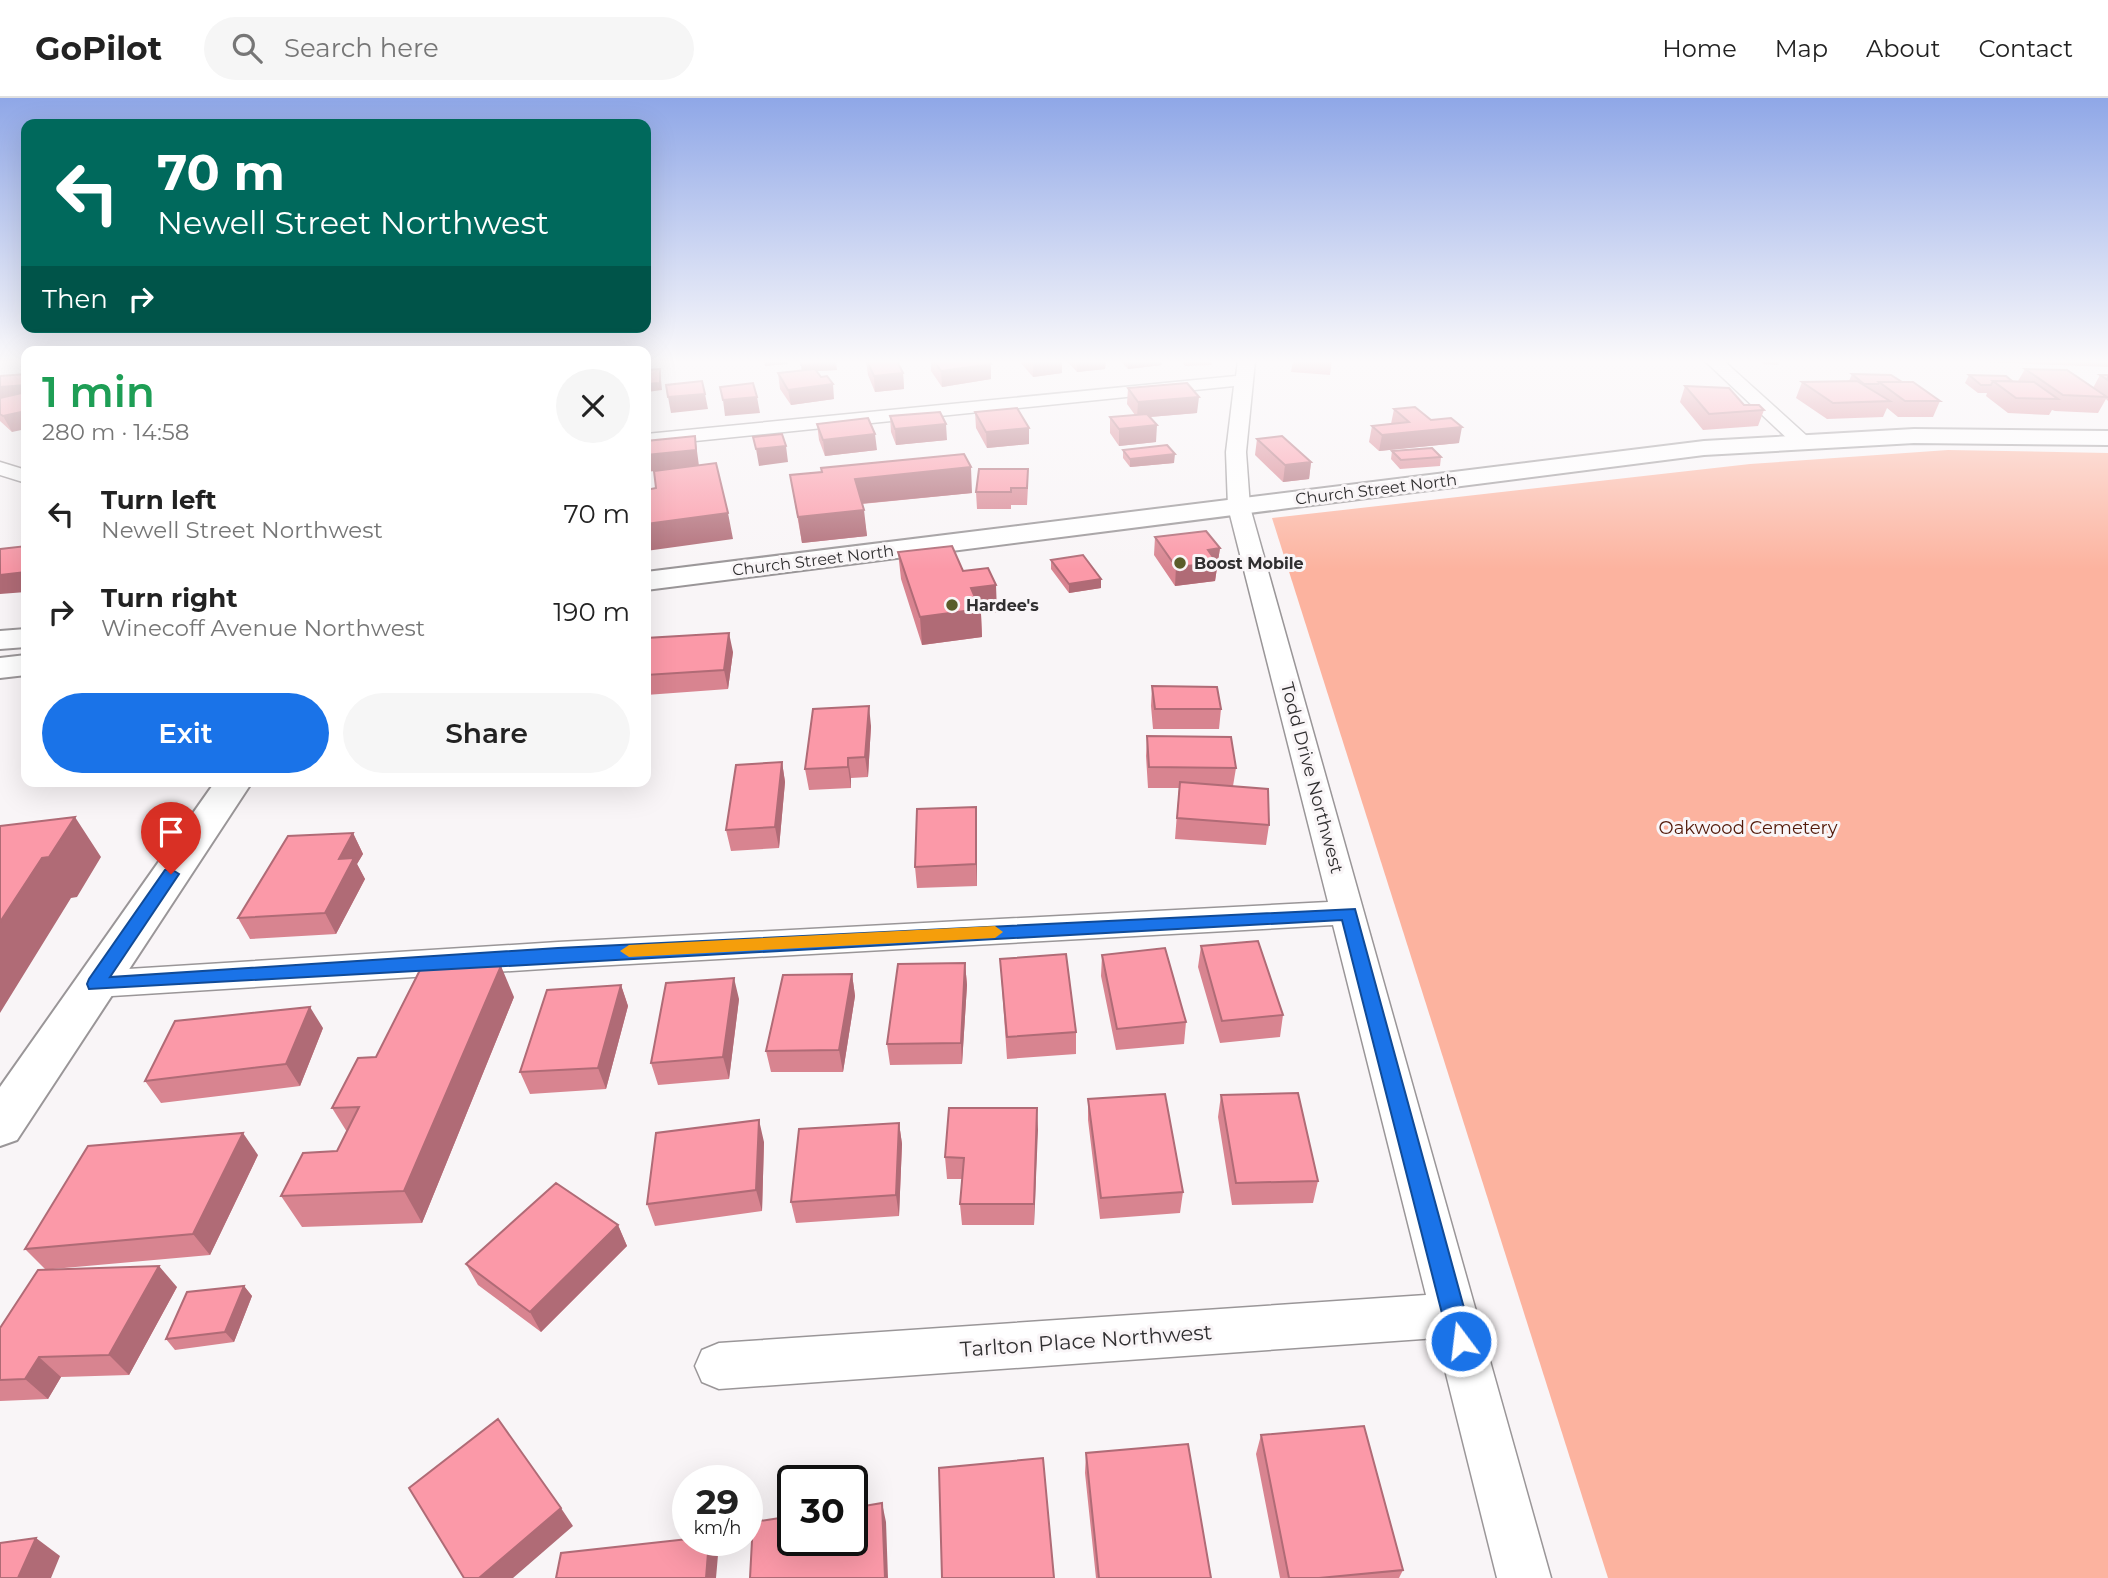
<!DOCTYPE html>
<meta charset="utf-8">
<style>
:root{--surface:#fff;--page:#f6f6f6;--text:#222;--muted:#767676;--line:#e0e0e0;--accent:#1a73e8}
body{margin:0;font-family:Montserrat,sans-serif;background:var(--page);color:var(--text);height:100vh;display:flex;flex-direction:column;font-size:26px;white-space:nowrap}
*{box-sizing:border-box;margin:0}
p{font-size:23px;color:var(--muted)}
.icon{flex:none;width:38px;height:38px;fill:none;stroke:currentColor;stroke-width:2;stroke-linecap:round;stroke-linejoin:round}
.map{position:relative;flex:1;overflow:hidden}
.panel{position:absolute;left:21px;top:248px;width:630px;height:441px;display:flex;flex-direction:column;background:var(--surface);border-radius:14px;box-shadow:0 7px 28px #0002}
.panel>*{flex:none}
.hud{position:absolute;left:21px;top:21px;width:630px;height:214px;border-radius:14px;box-shadow:0 7px 28px #0002;background:#00695c;color:#fff;overflow:hidden}
.speed{position:absolute;left:672px;top:1367px;display:flex;gap:14px;font-size:35px;font-weight:700;text-align:center}
.speed>*{display:grid;place-content:center;width:91px;height:91px;border-radius:50%;background:var(--surface);box-shadow:0 7px 28px #0002;line-height:1}
.speed small{font-size:18px;font-weight:400}
.speed .limit{border:4px solid #111;border-radius:10px;background:#fff;color:#111}
.pin{position:absolute;display:grid;place-items:center;width:60px;height:60px;color:#fff;margin:-72px -30px;border-radius:50% 50% 50% 0;rotate:-45deg;box-shadow:0 0 7px #0007}
.pin .icon{rotate:45deg}
.me{position:absolute;width:77px;margin:-38px;rotate:345deg;stroke-linejoin:round;filter:drop-shadow(0 0 5px #0008)}
.turn{display:flex;align-items:center;gap:24px;height:147px;padding:0 21px;font-size:32px}
.turn .icon{width:91px;height:91px;stroke-width:2.5}
.turn b{display:block;font-size:49px;line-height:60px}
.then{display:flex;align-items:center;height:66px;padding:0 21px;background:#0003;gap:14px;font-size:26px}
.round{display:grid;place-items:center;flex:none;width:74px;height:74px;border-radius:37px;background:var(--page)}
.head{display:flex;align-items:center;justify-content:space-between;height:119px;padding:0 21px}
h1{font-size:42px;font-weight:600;line-height:52px;color:#1e9e55}
.button{display:flex;gap:14px;margin-top:auto;padding:14px 21px}
.button a{flex:1;height:80px;border-radius:42px;background:var(--accent);color:#fff;font-size:28px;font-weight:600;line-height:80px;text-align:center}
.button a+a{background:var(--page);color:var(--text)}
ul{padding:0;list-style:none}
li{display:flex;align-items:center;gap:21px;height:98px;padding:0 21px}
li div{flex:1}
li b{display:block;font-size:26px}
li em{font-style:normal}
header{display:flex;align-items:center;gap:42px;box-sizing:border-box;height:98px;padding:0 35px;background:var(--surface);border-bottom:2px solid var(--line)}
header strong{font-size:33px}
nav{display:flex;gap:38px;margin-inline-start:auto;font-size:24px}
.search{width:490px;height:63px;background:var(--page);display:flex;align-items:center;gap:18px;box-sizing:border-box;padding:0 24px;border-radius:38px;color:var(--muted);font-size:26px}
.map>svg:first-child{display:block}
.green{fill:#fcb39f}
.lines{fill:none;stroke-linecap:round;stroke-linejoin:round}
.street-casing{stroke:#9a9698;stroke-width:3}
.secondary-casing{stroke:#9a9698;stroke-width:4}
.street{fill:#fff;fill-rule:evenodd}
.secondary{fill:#fff;fill-rule:evenodd}
.wall{fill:#d88490}
.shaded-wall{fill:#b06b76}
.building{fill:#fb99a8;stroke:#b06b76;stroke-width:2}
.route{fill:#1a73e8;stroke:#114b97;stroke-width:2}
.slow{fill:#f59e0b}
.poi-dot{fill:#5a5c29;stroke:#f9f5f7;stroke-width:2.5}
.labels{text-anchor:middle;stroke-width:6;stroke-linejoin:round;paint-order:stroke}
.far-street-label{font-size:16px;fill:#302f30;stroke:#f9f5f7}
.far-poi-label{font-size:16px;font-weight:bold;fill:#302f30;stroke:#f9f5f7;text-anchor:start}
.street-label{font-size:18px;fill:#302f30;stroke:#f9f5f7}
.park-label{font-size:18px;fill:#521909;stroke:#f9f5f7}
.near-street-label{font-size:21px;fill:#302f30;stroke:#f9f5f7}
</style>
<header>
<strong>GoPilot</strong>
<div class="search"><svg class="icon" aria-label="search" viewBox="0 0 24 24"><circle cx="10" cy="10" r="6"/><path d="M15 15l6 6"/></svg>Search here</div>
<nav><a>Home</a><a>Map</a><a>About</a><a>Contact</a></nav>
</header>
<div class="map">
<svg width="2108" height="1480" viewBox="0 0 2108 1480">
<rect width="100%" height="100%" fill="#f9f5f7"/>
<path class="green" d="M1948,352L2108,355V1480H1608L1272,420L1750,366Z"/>
<g class="lines">
<g class="street-casing">
<path id="street" d="M1238,263H1255L1246,354L1250,409L1551,1480H1497L1437,1240L719,1291L702,1284L695,1268L702,1252L719,1245L1426,1197L1333,827L558,870L96,899L83,895L78,886L83,877L96,873L558,844L1328,804L1228,409L1226,354L1234,288L646,348V336L1236,278Z
M1705,263H1724L1807,338L1810,342L1807,346H1793Z
M0,364L26,372V385L0,377Z"/>
</g>
<g class="secondary-casing">
<path id="secondary" d="M1914,331L2108,333V347L1914,345L1704,357L646,492V474L1704,343Z
M26,531V549L0,551V533Z
M26,557V577L0,580V560Z
M215,684H252L17,1042L0,1048V989Z"/>
</g>
<use href="#street" class="street"/>
<use href="#secondary" class="secondary"/>
</g>
<path class="wall" d="M866,263L903,275L904,291L875,294L868,277Z
M931,263H989L991,281L942,289L931,273Z
M1021,263H1062V275L1033,279L1021,265Z
M1067,263H1106L1105,271L1077,274Z
M1120,263H1162V267L1128,271Z
M1182,263H1212V267L1185,268Z
M1293,263H1332L1330,277L1291,274Z
M1760,263H1779L1778,267L1763,266Z
M1960,263H2108V269Z
M801,267L837,272L816,273L834,301L791,307L780,291L778,275L802,272Z
M2025,271L2093,290L2100,277H2108V303L2106,301L2098,315L2055,313L2052,312L2049,317L2008,315L1986,298L1987,295H1978L1965,285L1969,277L2018,283Z
M1852,276L1902,284L1940,303L1933,319H1898L1887,310L1883,319L1827,321L1796,300L1802,284L1849,283Z
M0,278L12,334L0,323Z
M1685,288L1764,312L1758,328L1703,332L1680,304Z
M1128,290L1197,315L1150,319L1156,344L1119,348L1110,335V319L1135,317L1127,306Z
M1394,311L1431,322L1459,345L1379,353L1369,344L1372,328L1391,326Z
M975,314L1029,346L987,350L976,330Z
M890,318L947,342L896,347L891,334Z
M817,326L877,352L825,358L819,342Z
M1257,341L1311,364L1309,381L1283,384L1255,357Z
M1123,352L1174,365L1130,369L1123,360Z
M1392,353L1441,359L1440,368L1400,371L1391,361Z
M790,377L972,395L862,406L867,438L802,445Z
M1028,388L1027,407H1011V411H977L976,394Z
M1155,439L1220,450L1215,483L1175,488L1154,457Z
M898,454L963,473L997,514L981,516L982,539L922,547L901,481Z
M1051,462L1101,481V490L1069,495L1051,471Z
M646,540L733,554L728,591L646,597Z
M1152,588L1221,611L1219,631H1153L1151,608Z
M871,628L868,679L851,680V690L809,692L805,671Z
M1147,638L1236,670L1233,688L1269,727L1266,747L1175,741L1179,690H1148L1146,658Z
M782,664L785,684L779,750L731,753L726,732Z
M977,730V788L917,790L915,769Z
M353,735L363,756L357,766L365,781L336,836L250,841L238,820Z
M1201,848L1283,917L1280,939L1220,945L1198,869Z
M1102,857L1186,924L1184,946L1116,952L1101,878Z
M1000,861L1076,934V956L1007,961Z
M965,865L967,887L962,966L890,967L887,946Z
M852,876L855,898L843,974H771L766,953Z
M621,887L628,908L606,991L530,996L520,974Z
M514,899L422,1125L302,1129L281,1098L337,1053L347,1034L332,1010L376,959Z
M739,901L729,981L658,987L651,965Z
M323,930L300,988L161,1005L145,983Z
M1221,997L1318,1083L1313,1105L1232,1107L1218,1019Z
M1088,1001L1183,1094L1180,1115L1100,1121L1088,1022Z
M1037,1010L1034,1127H962L960,1106L962,1081H947L945,1059Z
M899,1025L902,1046L899,1118L796,1125L791,1104Z
M764,1044L762,1113L655,1128L647,1106Z
M258,1057L210,1157L53,1171L177,1189L129,1277L61,1279L48,1301L0,1303V1230L45,1171L25,1151Z
M618,1127L627,1148L541,1234L478,1187L466,1166Z
M244,1188L252,1198L234,1244L175,1252L166,1241Z
M1261,1337L1403,1472L1399,1480H1280L1256,1356Z
M1086,1355L1211,1480H1096L1085,1375Z"/>
<path class="shaded-wall" d="M764,263H788V266L765,268Z
M1033,263H1062V275L1033,279Z
M1077,263H1106L1105,271L1077,274Z
M1128,263H1162V267L1128,271Z
M836,264L837,272L802,274L801,267Z
M991,266V281L942,289L941,273Z
M660,271L662,292L647,294L650,318L646,319V286Z
M903,275L904,291L875,294L874,278Z
M833,286L834,301L791,307L788,292Z
M26,287V304L0,306V289Z
M705,296L708,311L671,315L668,299Z
M757,299L760,315L725,318L723,302Z
M1199,299L1197,315L1137,320L1138,304Z
M26,313V331L12,334L3,318Z
M946,326L947,342L896,347L895,331Z
M1157,327L1156,344L1119,348V331Z
M1462,329L1459,345L1379,353L1382,337Z
M1029,330V346L987,350L986,334Z
M875,336L877,352L825,358L823,342Z
M695,338L699,368L646,374V357Z
M786,348L788,364L759,368L756,351Z
M1175,356L1174,365L1130,369V361Z
M1311,364L1309,381L1283,384L1285,367Z
M971,369L972,395L858,406L855,381Z
M864,412L867,438L802,445L798,419Z
M728,415L733,441L646,453V426Z
M1220,450L1215,483L1175,488L1176,469L1208,452Z
M26,474V494L0,496V477Z
M1101,481V490L1069,495V486Z
M996,487L997,514L981,516L982,539L922,547L920,519L971,490Z
M729,535L733,554L728,591L724,572Z
M869,608L871,628L868,679L865,659Z
M848,660L851,680V690L848,669Z
M782,664L785,684L779,750L775,729Z
M976,709L977,730V788L976,766Z
M75,719L101,759L77,799L71,800L0,915V824L42,760Z
M353,735L363,756L357,766L365,781L336,836L325,815L339,761Z
M965,865L967,887L962,966L961,945Z
M501,868L514,899L422,1125L404,1093Z
M852,876L855,898L843,974L839,952Z
M734,880L739,901L729,981L723,959Z
M621,887L628,908L606,991L598,970Z
M310,909L323,930L300,988L286,966Z
M1037,1010L1038,1032L1034,1127V1106Z
M759,1022L764,1044L762,1113L756,1092Z
M899,1025L902,1046L899,1118L896,1097Z
M243,1035L258,1057L210,1157L193,1136Z
M618,1127L627,1148L541,1234L530,1214Z
M159,1168L177,1189L129,1277L109,1257Z
M244,1188L252,1198L234,1244L225,1234Z
M39,1259L61,1279L48,1301L25,1281Z
M882,1405L886,1424L888,1480H885Z
M561,1410L573,1428L513,1480H479Z
M36,1440L60,1458L51,1480H18Z
M709,1442H711L718,1457L716,1480H706Z"/>
<path class="building" d="M801,263H836V264L801,267Z
M867,263H897L903,275L874,278Z
M934,263H989L991,266L941,273Z
M660,271V285L646,286V272Z
M815,271L821,279L827,278L833,286L788,292L778,275Z
M2025,271L2067,272L2107,299L2063,297Z
M26,276V287L0,289V278Z
M1852,276L1891,277L1902,284H1879L1878,286H1864Z
M1969,277L2006,278L2012,283H1993L1991,287H1981Z
M2100,277H2108V282Z
M702,283L705,296L668,299L666,287Z
M1857,283L1890,303L1833,305L1802,284Z
M1993,283L2034,284L2058,301L2016,300Z
M1879,284H1913L1940,303H1905Z
M753,285L757,299L723,302L720,289Z
M1187,285L1199,299L1138,304L1128,290Z
M1685,288L1729,290L1744,307H1759L1764,312L1709,316Z
M26,294V313L3,318L0,316V300Z
M1415,309L1431,322L1451,320L1462,329L1382,337L1372,328L1409,324L1394,311Z
M1017,310L1029,330L986,334L975,314Z
M940,314L946,326L895,331L890,318Z
M1147,316L1157,327L1119,331L1110,319Z
M868,320L875,336L823,342L817,326Z
M782,336L786,348L756,351L753,339Z
M695,338L696,352L646,357V343Z
M1282,338L1311,364L1285,367L1257,341Z
M1167,347L1175,356L1130,361L1123,352Z
M1432,350L1441,359L1401,362L1392,353Z
M964,356L971,369L855,381L864,412L798,419L790,377L822,374L821,370Z
M716,365L728,415L646,426V392L656,390L654,373Z
M979,371H1028L1027,390H1011V394H976Z
M1206,433L1220,450L1208,452L1217,465L1176,469L1155,439Z
M26,448V474L0,477V451Z
M952,448L963,473L988,470L996,487L971,490L980,511L920,519L898,454Z
M1083,457L1101,481L1069,486L1051,462Z
M729,535L724,572L646,577V540Z
M1152,588L1217,589L1221,611H1155Z
M869,608L865,659L848,660V669L805,671L813,611Z
M1147,638L1231,639L1236,670L1149,669Z
M782,664L775,729L726,732L736,667Z
M1180,684L1268,691L1269,727L1177,720Z
M976,709V766L915,769L917,711Z
M75,719L49,759L42,760L0,824V728Z
M353,735L339,761L354,760L325,815L238,820L288,738Z
M1258,843L1283,917L1222,923L1201,848Z
M1165,850L1186,924L1117,931L1102,857Z
M1066,856L1076,934L1007,939L1000,861Z
M965,865L961,945L887,946L898,866Z
M501,868L404,1093L281,1098L303,1055L337,1053L359,1009L332,1010L358,960L376,959L421,870Z
M852,876L839,952L766,953L783,877Z
M734,880L723,959L651,965L666,885Z
M621,887L598,970L520,974L547,892Z
M310,909L286,966L145,983L175,923Z
M1298,995L1318,1083L1236,1085L1221,997Z
M1165,996L1183,1094L1101,1100L1088,1001Z
M949,1010H1037L1034,1106H960L964,1060L945,1059Z
M759,1022L756,1092L647,1106L656,1035Z
M899,1025L896,1097L791,1104L799,1031Z
M243,1035L193,1136L25,1151L88,1048Z
M556,1085L618,1127L530,1214L466,1166Z
M159,1168L109,1257L39,1259L25,1281L0,1282V1230L38,1172Z
M244,1188L225,1234L166,1241L187,1194Z
M498,1321L561,1410L479,1480H464L409,1390Z
M1364,1328L1403,1472L1319,1480H1289L1261,1337Z
M1188,1346L1211,1480H1099L1086,1355Z
M1043,1360L1054,1480H942L939,1370Z
M882,1405L885,1480H750L753,1424L793,1418V1442H852V1410Z
M36,1440L18,1480H0V1445Z
M688,1441L709,1442L706,1480H556L561,1455Z"/>
<linearGradient id="sky" x2="0" y2="1"><stop stop-color="#8fa7e7"/><stop offset="0.56" stop-color="#fcfafb"/><stop offset="1" stop-color="#fcfafb" stop-opacity="0"/></linearGradient>
<rect width="2108" height="471" fill="url(#sky)"/>
<path class="route" d="M171,771L179,776L110,879L558,850L1355,811L1473,1243L1469,1251L1461,1255L1453,1251L1449,1243L1342,822L89,891L87,886L89,881L165,772Z"/>
<path class="slow" d="M995,828L1003,834L995,840L629,859L620,853L629,847Z"/>
<g class="poi-dot">
<circle cx="1180" cy="465" r="7"/>
<circle cx="952" cy="507" r="7"/>
</g>
<g class="labels">
<g class="far-street-label">
<text transform="translate(1376 391) rotate(-7)" y="6">Church Street North</text>
<text transform="translate(813 462) rotate(-7)" y="6">Church Street North</text>
</g>
<g class="far-poi-label">
<text x="1194" y="471">Boost Mobile</text>
<text x="966" y="513">Hardee's</text>
</g>
<g class="street-label">
<text transform="translate(1312 680) rotate(75)" y="6">Todd Drive Northwest</text>
</g>
<g class="park-label">
<text x="1748" y="736">Oakwood Cemetery</text>
</g>
<g class="near-street-label">
<text transform="translate(1086 1243) rotate(-4)" y="7">Tarlton Place Northwest</text>
</g>
</g>
</svg>
<div class="speed"><div>29<small>km/h</small></div><div class="limit">30</div></div>
<div class="pin" style="left:171px;top:776px;background:#d93025"><svg class="icon" aria-label="arrive" viewBox="0 0 24 24"><path d="M6 21V4h12l-3 4 3 4H6"/></svg></div>
<svg class="me" style="left:1461px;top:1243px" viewBox="-20 -20 40 40"><circle r="17" fill="#1a73e8" stroke="#fff" stroke-width="3"/><path d="M0-11L8 9 0 5-8 9z" fill="#fff"/></svg>
<div class="hud">
<div class="turn"><svg class="icon" aria-label="left" viewBox="0 0 24 24"><path d="M17 20v-9H6M10 6l-5 5 5 5"/></svg><div><b>70 m</b>Newell Street Northwest</div></div>
<div class="then">Then<svg class="icon" aria-label="right" viewBox="0 0 24 24"><path d="M7 20v-9h11M14 6l5 5-5 5"/></svg></div>
</div>
<section class="panel">
<div class="head"><div><h1>1 min</h1><p>280 m · 14:58</p></div><a class="round"><svg class="icon" aria-label="close" viewBox="0 0 24 24"><path d="M6 6l12 12M18 6L6 18"/></svg></a></div>
<ul>
<li><svg class="icon" aria-label="left" viewBox="0 0 24 24"><path d="M17 20v-9H6M10 6l-5 5 5 5"/></svg><div><b>Turn left</b><p>Newell Street Northwest</p></div><em>70 m</em></li>
<li><svg class="icon" aria-label="right" viewBox="0 0 24 24"><path d="M7 20v-9h11M14 6l5 5-5 5"/></svg><div><b>Turn right</b><p>Winecoff Avenue Northwest</p></div><em>190 m</em></li>
</ul>
<div class="button"><a>Exit</a><a>Share</a></div>
</section>
</div>
